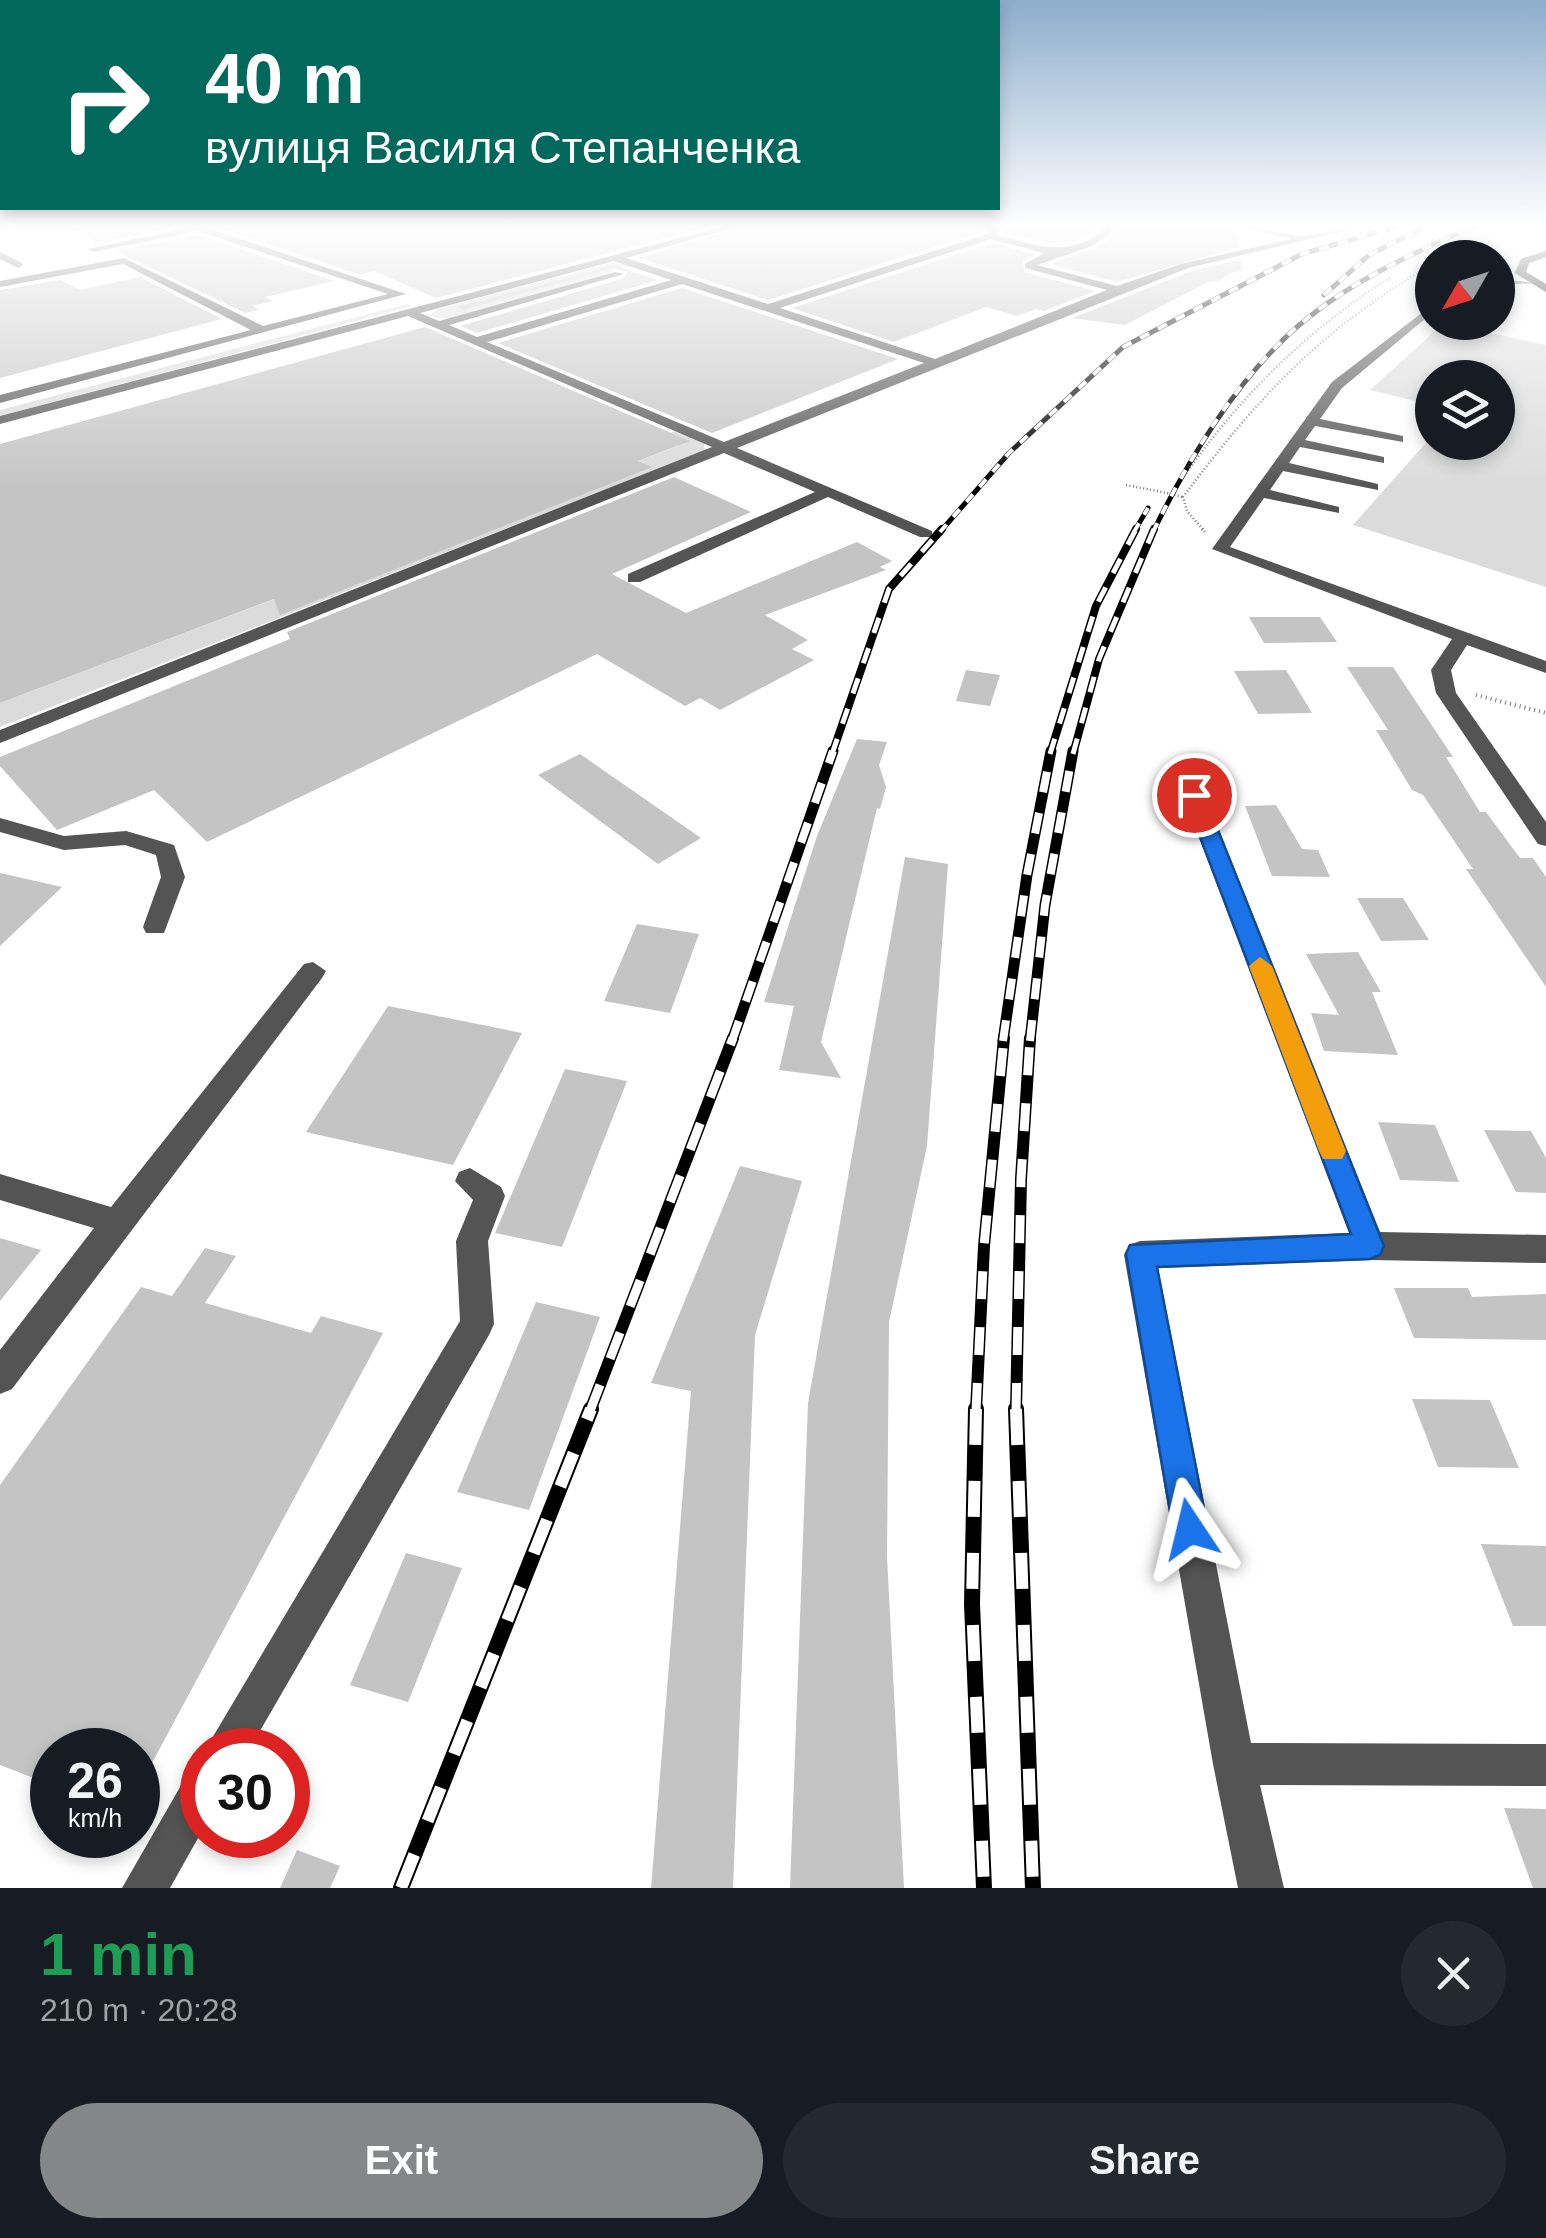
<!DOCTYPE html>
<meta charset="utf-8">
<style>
:root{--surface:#171b24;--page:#242831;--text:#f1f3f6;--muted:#9ea1a6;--accent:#858687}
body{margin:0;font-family:Arial,sans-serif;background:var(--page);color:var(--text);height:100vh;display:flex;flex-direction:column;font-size:38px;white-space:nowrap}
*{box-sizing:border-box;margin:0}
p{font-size:32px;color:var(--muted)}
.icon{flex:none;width:55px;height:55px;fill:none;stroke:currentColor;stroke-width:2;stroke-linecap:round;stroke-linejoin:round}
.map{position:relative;height:1888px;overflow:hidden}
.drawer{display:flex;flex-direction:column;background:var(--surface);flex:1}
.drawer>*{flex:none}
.hud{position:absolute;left:0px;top:0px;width:1000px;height:210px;box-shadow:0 5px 15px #0003;background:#00695c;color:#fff;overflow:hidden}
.needle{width:65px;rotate:231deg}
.controls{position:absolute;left:1415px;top:240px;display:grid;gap:20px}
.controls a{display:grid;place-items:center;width:100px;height:100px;border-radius:50%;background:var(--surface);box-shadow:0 5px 15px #0003;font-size:50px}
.speed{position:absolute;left:30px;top:1728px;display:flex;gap:20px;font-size:50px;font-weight:700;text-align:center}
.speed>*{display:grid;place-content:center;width:130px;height:130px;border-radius:50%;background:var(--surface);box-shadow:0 5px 15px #0003;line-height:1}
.speed small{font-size:25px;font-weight:400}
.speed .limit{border:15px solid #d22;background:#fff;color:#111}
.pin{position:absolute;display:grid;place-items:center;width:85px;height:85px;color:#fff;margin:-42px;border:5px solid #fff;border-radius:50%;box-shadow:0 2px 10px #0007}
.me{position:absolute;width:110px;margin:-55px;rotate:350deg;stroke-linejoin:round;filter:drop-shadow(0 0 8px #0008)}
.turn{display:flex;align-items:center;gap:35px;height:210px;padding:0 40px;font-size:45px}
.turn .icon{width:130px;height:130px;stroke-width:2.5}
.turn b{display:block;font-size:70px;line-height:85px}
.round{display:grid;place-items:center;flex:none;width:105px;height:105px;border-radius:52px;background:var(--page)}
.headline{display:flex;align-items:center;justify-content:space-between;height:170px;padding:0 40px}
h1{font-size:60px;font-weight:700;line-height:75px;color:#1e9e55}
.button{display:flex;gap:20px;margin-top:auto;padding:20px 40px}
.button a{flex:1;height:115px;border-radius:60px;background:var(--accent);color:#fff;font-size:40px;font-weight:700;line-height:115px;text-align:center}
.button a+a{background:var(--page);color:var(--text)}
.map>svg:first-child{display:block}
.green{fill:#dbdbdb}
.building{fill:#c4c4c4}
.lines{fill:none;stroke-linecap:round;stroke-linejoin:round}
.major-casing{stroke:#dbdbdb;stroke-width:3}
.path-far1{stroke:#767676;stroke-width:2.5;stroke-dasharray:1 2.5;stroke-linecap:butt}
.path{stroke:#767676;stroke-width:4;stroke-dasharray:1 4;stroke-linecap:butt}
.minor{fill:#545454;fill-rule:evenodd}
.major{fill:#000;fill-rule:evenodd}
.rail-far4-casing{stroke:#000;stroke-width:5}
.rail-far3-casing{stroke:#000;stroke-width:8}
.rail-far2-casing{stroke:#000;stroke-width:11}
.rail-far1-casing{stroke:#000;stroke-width:12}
.rail-casing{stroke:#000;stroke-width:16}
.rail-far4{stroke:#fff;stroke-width:4;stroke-dasharray:10;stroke-linecap:butt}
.rail-far3{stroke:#fff;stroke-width:5;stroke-dasharray:16;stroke-linecap:butt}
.rail-far2{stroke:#fff;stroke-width:8;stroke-dasharray:21;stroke-linecap:butt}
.rail-far1{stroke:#fff;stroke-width:9;stroke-dasharray:28;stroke-linecap:butt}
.rail{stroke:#fff;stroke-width:12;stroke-dasharray:36;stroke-linecap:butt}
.route{fill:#1a73e8;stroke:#114b97;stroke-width:2.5}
.slow{fill:#f59e0b}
</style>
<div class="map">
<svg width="1546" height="1888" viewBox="0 0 1546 1888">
<rect width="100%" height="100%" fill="#fff"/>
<path class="green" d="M618,261L632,266L469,315L446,319L429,316L438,309Z
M407,304L412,306L0,416V410Z
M1444,323L1546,345V587L1353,525L1432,436V442H1498V378H1432V405L1370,390Z
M677,430L704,443V451L0,727V703L678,446L660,437Z"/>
<path class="building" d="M63,225H149L161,230L99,243Z
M237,225H715L436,298L374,271L360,275L220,228Z
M748,225H984V231L768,300L639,258Z
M1005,225H1093L1096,231L1075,241L1051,243L1003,232Z
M1114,225H1229L1237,230L1239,247L1117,282L1050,264L1094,249L1113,236Z
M198,235L335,281L265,297L273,301L252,306L259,310L245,313L116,251Z
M991,243L1034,254L1023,261L1024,272L1095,291L1044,311L1036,309L1017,316L986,307L894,342L792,308Z
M1241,259L1242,271L1229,273L1220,281L1208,282L1125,325L1072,318L1189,272Z
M614,265L658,280L477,333L460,326L625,278L627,272L614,268L464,310L457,307Z
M140,277L222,319L0,378V290L60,280L80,290Z
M682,288L898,359L712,433L498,343Z
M425,327L690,441L638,461L652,467L280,615L274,599L0,703V444Z
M674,477L751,512L612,574L686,613L857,542L892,561L880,567L886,570L765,615L808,640L792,649L814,660L720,710L700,698L685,706L597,654L207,842L154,790L57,830L0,766V757L290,639L287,632Z
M1249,617H1320L1337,642L1264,643Z
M1347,667H1393L1453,757H1446L1480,812H1486L1520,858H1533L1546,877V987L1466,869H1473L1423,795L1412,790L1376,730H1388Z
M966,670L1000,675L990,706L956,701Z
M1286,670L1312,713L1258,714L1234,671Z
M857,739L887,742L879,765L886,787L880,809L877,808L821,1042L841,1078L779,1070L794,1006L764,1002L817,836Z
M580,754L701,838L658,864L538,775Z
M1276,805L1302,849L1318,850L1330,877L1272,876L1245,806Z
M905,857L948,864L927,1146L889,1322L887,1557L904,1888H790L808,1403Z
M0,873L62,887L0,946Z
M1357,898H1403L1429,940L1381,941Z
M637,924L699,934L670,1013L604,1001Z
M1358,952L1381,992H1372L1398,1055L1324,1051L1311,1013L1339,1015L1306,954Z
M388,1006L522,1033L453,1165L306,1132Z
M565,1069L627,1081L562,1247L495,1233Z
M1378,1122L1435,1125L1459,1182L1400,1180Z
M1484,1130L1531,1131L1546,1158V1193L1516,1192Z
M740,1166L802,1181L755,1335L733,1888H651L691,1391L651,1383Z
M0,1238L41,1250L0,1301Z
M205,1248L236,1256L205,1303L311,1333L321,1316L383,1333L138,1789V1750H52V1785L0,1765V1485L141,1287L172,1296Z
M1394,1288H1468L1472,1297L1546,1294V1340L1414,1338Z
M536,1302L600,1317L529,1510L457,1492Z
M1412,1399L1490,1400L1519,1468L1438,1467Z
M1481,1544L1546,1546V1626H1513Z
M406,1553L462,1568L408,1702L350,1685Z
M1504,1808L1546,1809V1888H1533Z
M297,1850L340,1866L330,1888H280Z"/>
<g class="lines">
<g class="major-casing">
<path id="major" d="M1546,251V257L1529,263L1526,272L1546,284V292L1515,273L1521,259Z"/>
</g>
<path class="path-far1" d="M0,226L9,225
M1126,485L1172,494
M1182,497L1172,494C1231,405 1301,334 1391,277
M1205,532L1187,511L1183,497C1256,400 1313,338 1417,273"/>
<path class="path" d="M1202,529L1205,532
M1476,695L1546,713"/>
<path class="minor" d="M183,225H209L210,229L406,294L0,403V395L251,330L123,264L0,287V281L124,258L263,326L388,294L198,231L93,252L88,249L187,228Z
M729,225H744L626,258L768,304L987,234L988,225H1002L998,235C1035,245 1067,258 1101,232L1097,225H1110L1111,233L1092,246L1037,265L1117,286L1181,264L1291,239L1233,225L1302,236L1369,225L1188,268L737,448L932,531V537H920L828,497L640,582H628V574L815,492L724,453L0,743V730L712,447L408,316L0,424V416ZM991,239L1044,253L1025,264V268L1107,290L935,359L780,308ZM614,261L671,280L477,337L449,325L624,274L615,272L439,321L420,313ZM682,284L924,363L724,442L487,342Z
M0,252L22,263L23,265L18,268L0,259Z
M1498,279L1537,283L1498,285Z
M1432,305V313L1342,388L1320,419L1403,436V442L1315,426L1305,440L1384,457V463L1300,447L1289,463L1378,484V490L1283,471L1270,490L1339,507V513L1264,498L1230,547L1546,661V673L1467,645L1451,670L1456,693L1546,822V846L1538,844L1436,693L1431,670L1452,639L1212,549L1332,382Z
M1194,788L1205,795L1380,1232L1546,1235V1263L1370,1260L1158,1268L1251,1743L1546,1744V1786L1260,1785L1284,1888H1238L1213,1764L1124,1255L1129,1245L1140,1241L1349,1233L1183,795Z
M0,818L64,836L126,831L174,845L185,877L164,933H146L143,927L161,877L156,855L125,845L64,850L0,832Z
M313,962L326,971L322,978L12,1389L0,1394V1350L94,1228L0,1200V1174L111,1207L304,964Z
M470,1168L501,1187L505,1196L488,1241L494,1324L489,1335L249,1750H205L460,1321L456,1241L473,1200L455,1181L459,1172Z
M202,1769V1831L170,1888H122L187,1775Z"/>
<use href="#major" class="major"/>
<g class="rail-far4-casing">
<path id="rail-far4" d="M1324,295L1369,255L1428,225
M940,532L1009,453L1123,347L1302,254L1402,225
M1134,532L1148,508
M1153,532C1191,454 1241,371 1309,317C1359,277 1419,251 1476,225"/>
</g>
<g class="rail-far3-casing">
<path id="rail-far3" d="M832,754L889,589L942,529
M1050,754L1096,606L1136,529
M1073,754L1099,659L1154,529"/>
</g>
<g class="rail-far2-casing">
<path id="rail-far2" d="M732,1041L833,751
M1003,1041L1027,875L1051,751
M1030,1041L1045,905L1073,751"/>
</g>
<g class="rail-far1-casing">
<path id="rail-far1" d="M590,1411L733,1038
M976,1411L984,1246L1004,1038
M1016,1411L1021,1179L1030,1038"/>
</g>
<g class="rail-casing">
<path id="rail" d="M976,1409L972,1604L984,1888
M1016,1409L1033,1888
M401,1888L591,1409"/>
</g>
<use href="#rail-far4" class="rail-far4"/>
<use href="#rail-far3" class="rail-far3"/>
<use href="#rail-far2" class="rail-far2"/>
<use href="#rail-far1" class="rail-far1"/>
<use href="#rail" class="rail"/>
</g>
<linearGradient id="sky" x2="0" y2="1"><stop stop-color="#8cadcc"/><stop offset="0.46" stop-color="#fff"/><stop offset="1" stop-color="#fff" stop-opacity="0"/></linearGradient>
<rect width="1546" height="489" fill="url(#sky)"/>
<path class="route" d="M1194,789L1204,795L1384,1246L1380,1255L1370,1259L1157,1267L1208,1529L1203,1541L1190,1546L1178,1541L1173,1529L1126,1254L1130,1245L1351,1234L1184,795Z"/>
<path class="slow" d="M1260,957L1272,966L1346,1151L1342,1159H1323L1319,1151L1249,966Z"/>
</svg>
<div class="controls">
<a><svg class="needle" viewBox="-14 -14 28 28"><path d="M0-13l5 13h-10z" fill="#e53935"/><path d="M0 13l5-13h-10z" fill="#9ea1a6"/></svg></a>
<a><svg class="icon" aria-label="layers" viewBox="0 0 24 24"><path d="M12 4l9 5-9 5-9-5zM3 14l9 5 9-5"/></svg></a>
</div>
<div class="speed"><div>26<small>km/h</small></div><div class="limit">30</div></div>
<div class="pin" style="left:1194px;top:795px;background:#d93025"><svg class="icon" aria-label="arrive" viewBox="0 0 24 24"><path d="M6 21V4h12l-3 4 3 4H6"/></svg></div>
<svg class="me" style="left:1190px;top:1529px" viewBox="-20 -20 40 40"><path d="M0-17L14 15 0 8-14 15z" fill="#1a73e8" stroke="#fff" stroke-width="4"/></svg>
<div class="hud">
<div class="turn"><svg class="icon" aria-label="right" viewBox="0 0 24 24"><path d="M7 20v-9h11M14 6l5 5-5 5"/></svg><div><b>40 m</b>вулиця Василя Степанченка</div></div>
</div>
</div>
<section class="drawer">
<div class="headline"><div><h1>1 min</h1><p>210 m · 20:28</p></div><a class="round"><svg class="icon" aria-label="close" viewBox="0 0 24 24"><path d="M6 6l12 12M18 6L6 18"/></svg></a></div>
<div class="button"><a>Exit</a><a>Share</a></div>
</section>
